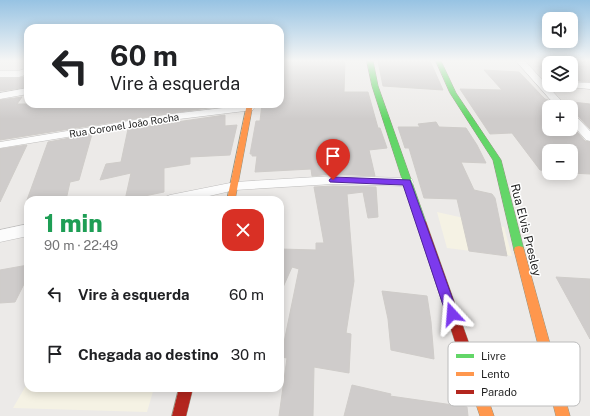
<!DOCTYPE html>
<html lang="pt">
<meta charset="utf-8">
<style>
:root{--surface:#fff;--page:#f2f2f2;--text:#202124;--muted:#757577}
body{margin:0;font-family:"Public Sans",sans-serif;background:var(--page);color:var(--text);height:100vh;display:flex;flex-direction:column;font-size:15px;white-space:nowrap}
*{box-sizing:border-box;margin:0}
p{font-size:13px;color:var(--muted)}
.icon{flex:none;width:22px;height:22px;fill:none;stroke:currentColor;stroke-width:2;stroke-linecap:round;stroke-linejoin:round}
.map{position:relative;flex:1;overflow:hidden}
.panel{position:absolute;left:24px;top:196px;width:260px;height:196px;display:flex;flex-direction:column;background:var(--surface);border-radius:12px;box-shadow:0 2px 10px #0003}
.panel>*{flex:none}
.banner{position:absolute;left:24px;top:24px;width:260px;height:84px;border-radius:12px;box-shadow:0 2px 10px #0003;background:#fff;color:var(--text);overflow:hidden}
.fabs{position:absolute;left:542px;top:12px;display:grid;gap:8px}
.fabs a{display:grid;place-items:center;width:36px;height:36px;border-radius:8px;background:var(--surface);box-shadow:0 2px 10px #0003;font-size:20px}
.pin{position:absolute;display:grid;place-items:center;width:34px;height:34px;color:#fff;margin:-41px -17px;border-radius:50% 50% 50% 0;rotate:-45deg;box-shadow:0 0 4px #0007}
.pin .icon{rotate:45deg}
.me{position:absolute;width:44px;margin:-22px;rotate:341deg;stroke-linejoin:round;filter:drop-shadow(0 0 3px #0008)}
.turn{display:flex;align-items:center;gap:14px;height:84px;padding:0 20px;font-size:18px}
.turn .icon{width:52px;height:52px;stroke-width:2.5}
.turn b{display:block;font-size:28px;line-height:34px}
.round{display:grid;place-items:center;flex:none;width:42px;height:42px;border-radius:12px;background:var(--page)}
.overview{display:flex;align-items:center;justify-content:space-between;height:68px;padding:0 20px}
h1{font-size:24px;font-weight:800;line-height:30px;color:#1e9e55}
ul{padding:0;list-style:none}
li{display:flex;align-items:center;gap:12px;height:60px;padding:0 20px}
li div{flex:1}
li b{display:block;font-size:15px}
li em{font-style:normal}
.map>svg:first-child{display:block}
.education{fill:#f5f2e4}
.building{fill:#cfcccb;stroke:#cfccc9}
.lines{fill:none;stroke-linecap:round;stroke-linejoin:round}
.street-casing{stroke:#c0bfbe;stroke-width:1}
.fast-casing{stroke:#959482;stroke-width:1}
.slow-casing{stroke:#959482;stroke-width:1}
.jam-casing{stroke:#959482;stroke-width:1}
.street{fill:#fcfcfc;fill-rule:evenodd}
.fast{fill:#63d668;fill-rule:evenodd}
.slow{fill:#ff974d;fill-rule:evenodd}
.jam{fill:#b3261e;fill-rule:evenodd}
.route{fill:#7c3aed;stroke:#51269a}
.labels{text-anchor:middle;stroke-width:3;stroke-linejoin:round;paint-order:stroke}
.far-street-label{font-size:10px;fill:#1f1f1f;stroke:#fff}
.street-label{font-size:12px;fill:#1f1f1f;stroke:#fff}
.key{fill:#fff;stroke:#bcbcbc;stroke-width:1}
.key-label{font-size:11px;fill:#1f1f1f}
</style>
<div class="map">
<svg width="590" height="416" viewBox="0 0 590 416">
<rect width="100%" height="100%" fill="#eceae8"/>
<path class="education" d="M437,212L504,227L512,256L447,248Z
M28,382V388H154L147,412L13,408Z"/>
<path class="building" d="M280,61H345L344,92H368L378,128H380L387,148L369,150L375,176L333,174L312,176L311,169L255,172L257,156H252V154H250L256,121H260L262,104H280Z
M378,61H430L443,90L383,86Z
M558,61H590V82L579,81L571,73V63H560Z
M484,70L519,72L545,99L548,100L555,107H549V129H571V125L585,141L590,142V174L571,173V151H549V171L540,170L512,133L490,134L460,89L502,90Z
M28,76V87L0,91V78H19Z
M22,97L17,104H224V106L171,113L0,140V100Z
M564,101L590,104V129L576,114L571,113V107H568Z
M225,115V126L237,125L230,155L190,157V164L164,168V192L125,200L131,173L100,180L106,164L121,162L128,129Z
M436,122L439,127L466,128L477,145L486,163L461,162L474,190L492,194L495,198L507,256L469,251L457,199L424,198L409,148H405L398,127H420L418,124Z
M92,134L79,180L70,182L66,200H27L48,142Z
M27,145L0,202V149Z
M333,186L376,187L378,217L368,218L363,192L347,194L354,281L346,333L351,334L349,373L314,367L313,416H279L287,358L281,357L299,269L292,267L280,294V249L316,250V243H324L314,187Z
M28,265V276L15,302L0,303V270Z
M556,277L590,279V339Z
M382,291L427,296L431,322L434,359L391,350L388,319Z
M352,385L391,394L390,396L467,407L468,416H344Z"/>
<g class="lines">
<g class="street-casing">
<path id="street" d="M516,61H525L567,107H557Z
M28,68V74L19,77H0V71H18Z
M571,82L590,83V89L568,87L567,85H571Z
M28,88V94L0,99V93Z
M249,105L253,106L254,108L253,110L171,120L0,148V142L171,114Z
M571,114L575,115L590,131V141L586,140L571,123Z
M333,176L407,178L412,179L413,182L412,185L407,186L333,184L235,190L192,200H163L165,197L170,195L235,182Z
M28,224V236L0,242V230Z"/>
</g>
<g class="fast-casing">
<path id="fast" d="M367,61H373L378,86L426,222L424,224H418L416,222L372,86Z
M436,61H441L456,93L501,160L524,250L523,253L519,254L515,253L514,250L493,160L450,93Z"/>
</g>
<g class="slow-casing">
<path id="slow" d="M247,104H253L235,200H227Z
M519,246L523,247L524,250L570,416H556L514,250L515,247Z
M470,359L475,361L494,416H480L463,366L465,361Z"/>
</g>
<g class="jam-casing">
<path id="jam" d="M421,218L424,220L426,222L477,366L475,371L470,373L465,371L463,366L416,222L418,220Z
M179,388H193L186,416H172Z"/>
</g>
<use href="#street" class="street"/>
<use href="#fast" class="fast"/>
<use href="#slow" class="slow"/>
<use href="#jam" class="jam"/>
</g>
<linearGradient id="sky" x2="0" y2="1"><stop stop-color="#97c3e3"/><stop offset="0.51" stop-color="#f6f6f5"/><stop offset="1" stop-color="#f6f6f5" stop-opacity="0"/></linearGradient>
<rect width="590" height="119" fill="url(#sky)"/>
<path class="route" d="M333,177L410,180L458,314L456,318L452,319L447,318L446,314L403,185L330,182L329,180Z"/>
<g class="labels">
<g class="far-street-label">
<text transform="translate(124 125) rotate(-9)" y="4">Rua Coronel João Rocha</text>
</g>
<g class="street-label">
<text transform="translate(526 230) rotate(76)" y="4">Rua Elvis Presley</text>
</g>
</g>
<rect x="448" y="342" width="132" height="64" rx="6" class="key"/>
<rect x="456" y="354" width="18" height="4" fill="#63d668"/>
<rect x="456" y="372" width="18" height="4" fill="#ff974d"/>
<rect x="456" y="390" width="18" height="4" fill="#b3261e"/>
<g class="key-label">
<text x="481" y="360">Livre</text>
<text x="481" y="378">Lento</text>
<text x="481" y="396">Parado</text>
</g>
</svg>
<div class="fabs">
<a><svg class="icon" aria-label="sound" viewBox="0 0 24 24"><path d="M4 9h4l5-4v14l-5-4H4zM17 9q2 3 0 6"/></svg></a>
<a><svg class="icon" aria-label="layers" viewBox="0 0 24 24"><path d="M12 4l9 5-9 5-9-5zM3 14l9 5 9-5"/></svg></a>
<a>+</a>
<a>−</a>
</div>
<div class="pin" style="left:333px;top:180px;background:#d93025"><svg class="icon" aria-label="arrive" viewBox="0 0 24 24"><path d="M6 21V4h12l-3 4 3 4H6"/></svg></div>
<svg class="me" style="left:452px;top:314px" viewBox="-20 -20 40 40"><path d="M0-17L14 15 0 8-14 15z" fill="#7c3aed" stroke="#fff" stroke-width="4"/></svg>
<div class="banner">
<div class="turn"><svg class="icon" aria-label="left" viewBox="0 0 24 24"><path d="M17 20v-9H6M10 6l-5 5 5 5"/></svg><div><b>60 m</b>Vire à esquerda</div></div>
</div>
<section class="panel">
<div class="overview"><div><h1>1 min</h1><p>90 m · 22:49</p></div><a class="round" style="background:#d93025;color:#fff"><svg class="icon" aria-label="close" viewBox="0 0 24 24"><path d="M6 6l12 12M18 6L6 18"/></svg></a></div>
<ul>
<li><svg class="icon" aria-label="left" viewBox="0 0 24 24"><path d="M17 20v-9H6M10 6l-5 5 5 5"/></svg><div><b>Vire à esquerda</b></div><em>60 m</em></li>
<li><svg class="icon" aria-label="arrive" viewBox="0 0 24 24"><path d="M6 21V4h12l-3 4 3 4H6"/></svg><div><b>Chegada ao destino</b></div><em>30 m</em></li>
</ul>
</section>
</div>
